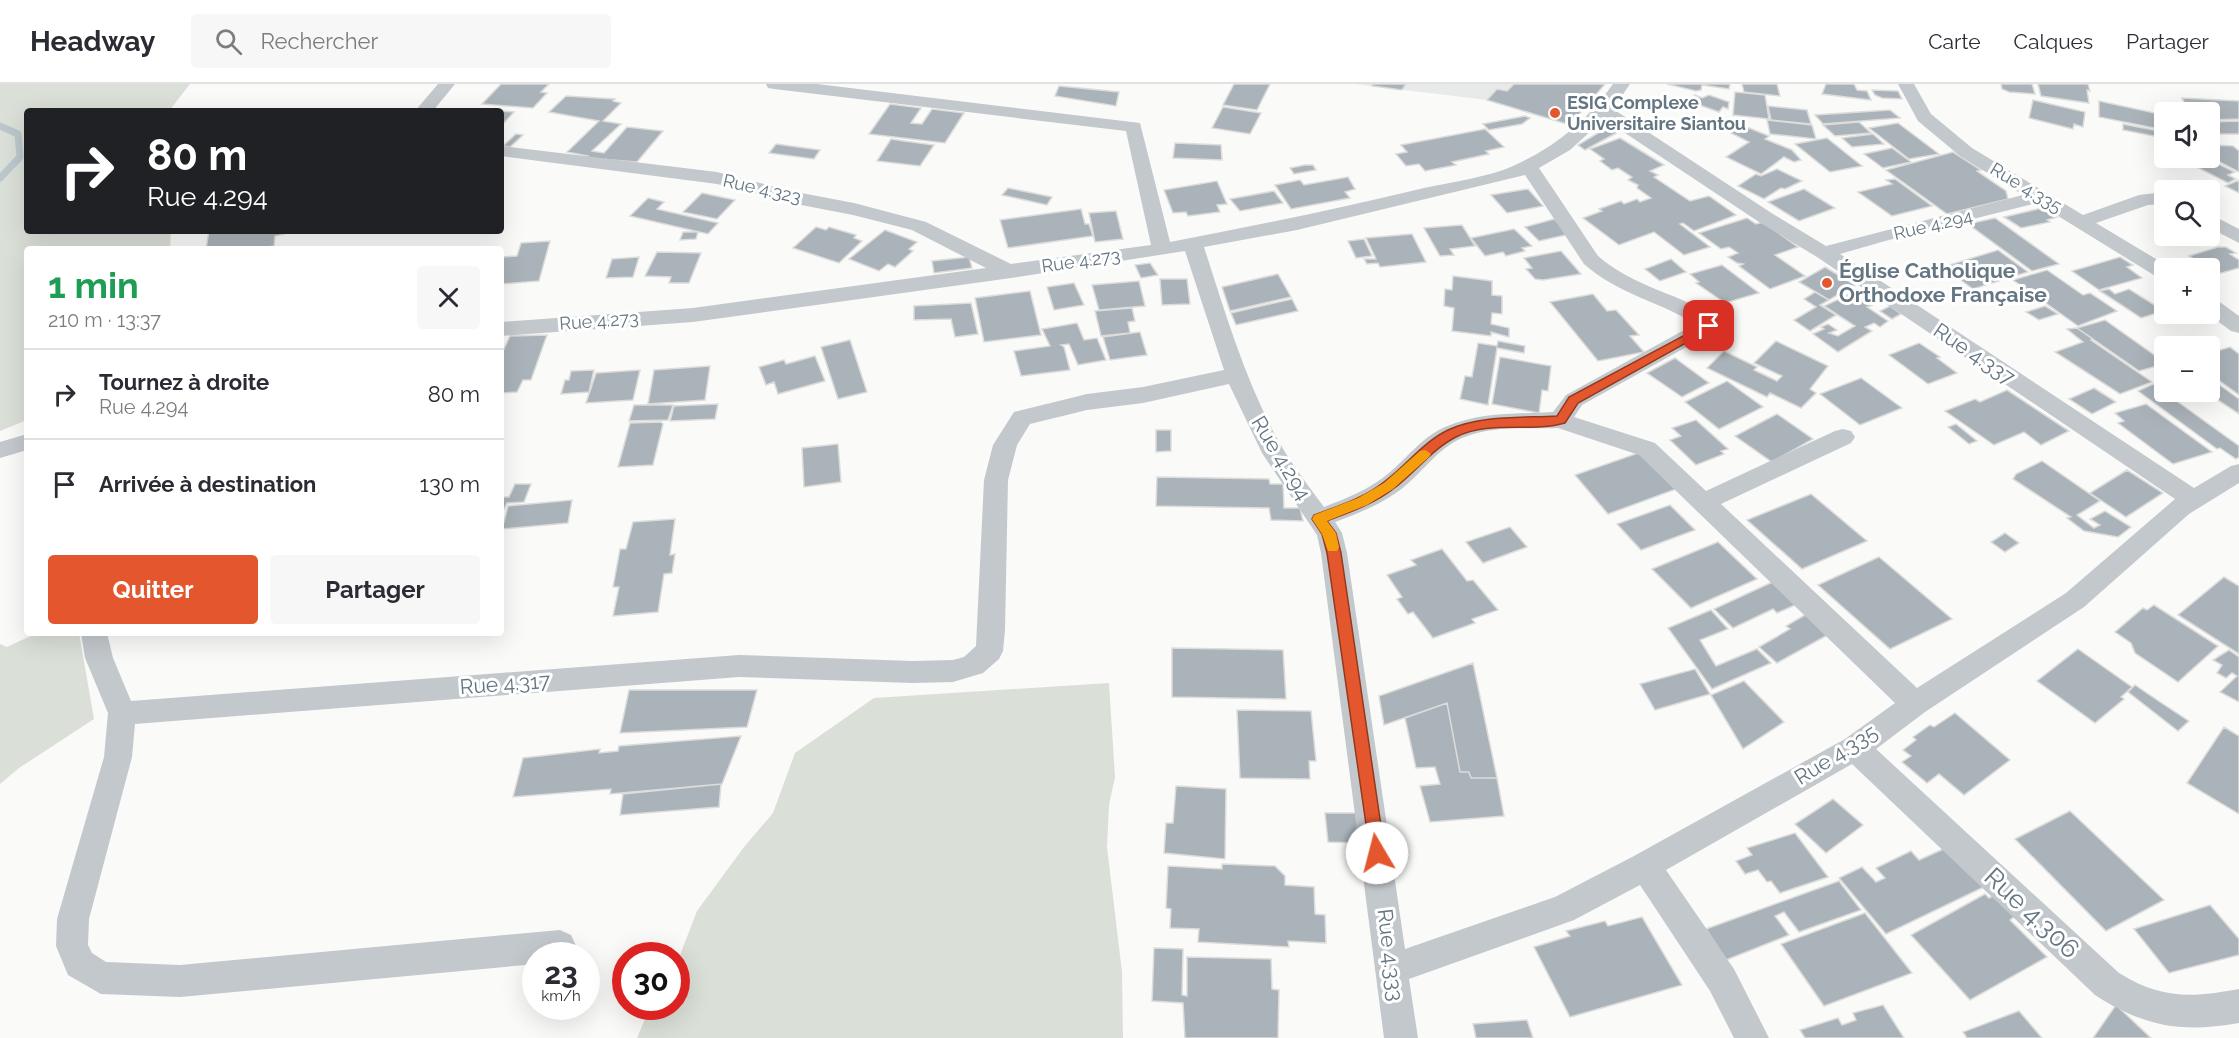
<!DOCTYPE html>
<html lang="fr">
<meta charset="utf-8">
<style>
:root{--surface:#fff;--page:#f7f7f7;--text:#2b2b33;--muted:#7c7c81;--line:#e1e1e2;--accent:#e4572e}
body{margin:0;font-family:Raleway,sans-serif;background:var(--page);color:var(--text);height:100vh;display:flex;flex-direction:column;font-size:22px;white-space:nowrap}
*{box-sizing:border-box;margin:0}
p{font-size:20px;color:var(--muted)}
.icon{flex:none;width:33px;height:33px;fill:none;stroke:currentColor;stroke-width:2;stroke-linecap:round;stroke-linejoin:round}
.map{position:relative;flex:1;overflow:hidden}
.details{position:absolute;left:24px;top:162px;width:480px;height:390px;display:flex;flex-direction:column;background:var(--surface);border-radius:6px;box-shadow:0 6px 24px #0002}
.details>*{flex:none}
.top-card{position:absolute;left:24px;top:24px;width:480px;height:126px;border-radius:6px;box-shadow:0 6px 24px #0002;background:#202124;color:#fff;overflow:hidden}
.tools{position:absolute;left:2154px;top:18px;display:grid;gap:12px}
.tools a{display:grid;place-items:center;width:66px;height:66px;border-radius:6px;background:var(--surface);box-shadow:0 6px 24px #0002;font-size:30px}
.speed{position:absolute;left:522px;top:858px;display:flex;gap:12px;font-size:30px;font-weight:700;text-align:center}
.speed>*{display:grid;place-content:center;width:78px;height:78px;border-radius:50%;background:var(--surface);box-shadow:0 6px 24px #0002;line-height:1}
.speed small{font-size:15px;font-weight:400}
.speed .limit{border:9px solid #d22;background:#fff;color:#111}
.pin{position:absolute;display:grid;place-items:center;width:51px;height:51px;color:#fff;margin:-26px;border-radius:12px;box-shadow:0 3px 9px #0006}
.me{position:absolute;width:66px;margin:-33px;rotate:352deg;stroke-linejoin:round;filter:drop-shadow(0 0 4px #0008)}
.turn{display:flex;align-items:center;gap:21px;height:126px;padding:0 24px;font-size:27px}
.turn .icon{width:78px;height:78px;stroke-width:2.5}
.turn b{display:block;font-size:42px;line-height:51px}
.round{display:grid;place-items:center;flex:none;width:63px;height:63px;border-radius:6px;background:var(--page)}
.headline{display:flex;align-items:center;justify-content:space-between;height:102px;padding:0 24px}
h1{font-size:36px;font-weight:700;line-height:45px;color:#1e9e55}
.action{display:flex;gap:12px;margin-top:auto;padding:12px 24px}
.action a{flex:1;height:69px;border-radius:6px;background:var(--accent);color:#fff;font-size:24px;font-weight:700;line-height:69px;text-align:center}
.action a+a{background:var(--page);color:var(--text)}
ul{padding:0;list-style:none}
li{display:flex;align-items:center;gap:18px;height:90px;padding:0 24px;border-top:2px solid var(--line)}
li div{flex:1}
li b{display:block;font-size:22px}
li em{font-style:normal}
header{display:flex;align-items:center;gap:36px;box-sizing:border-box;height:84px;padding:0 30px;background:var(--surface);border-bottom:2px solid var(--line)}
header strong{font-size:28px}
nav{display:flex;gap:33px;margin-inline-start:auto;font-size:21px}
.search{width:420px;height:54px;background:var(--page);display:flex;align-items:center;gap:15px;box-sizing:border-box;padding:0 21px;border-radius:6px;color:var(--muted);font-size:22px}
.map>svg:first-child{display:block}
.built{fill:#e8e9e9}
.green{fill:#dadfd7}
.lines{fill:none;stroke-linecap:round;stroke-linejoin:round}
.stream{stroke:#bbc7cb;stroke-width:7}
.building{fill:#aab3b9;stroke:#dcdcda;stroke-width:1.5}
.street{fill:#c3c8cc;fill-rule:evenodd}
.route{fill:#e4572e;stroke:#94391e;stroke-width:1.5}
.slow{fill:#f59e0b}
.poi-dot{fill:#e4572e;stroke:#fff;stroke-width:2}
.labels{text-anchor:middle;stroke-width:6;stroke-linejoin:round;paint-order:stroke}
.far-poi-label{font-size:18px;font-weight:bold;fill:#657683;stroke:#fff;text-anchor:start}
.far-street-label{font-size:18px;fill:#657683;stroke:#fff}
.poi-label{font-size:21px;font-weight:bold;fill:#657683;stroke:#fff;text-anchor:start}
.street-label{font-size:21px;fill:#657683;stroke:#fff}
.near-street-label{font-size:26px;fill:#657683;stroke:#fff}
</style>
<header>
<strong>Headway</strong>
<div class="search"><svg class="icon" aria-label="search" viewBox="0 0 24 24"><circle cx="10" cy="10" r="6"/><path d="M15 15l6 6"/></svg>Rechercher</div>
<nav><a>Carte</a><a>Calques</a><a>Partager</a></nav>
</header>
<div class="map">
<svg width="2239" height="954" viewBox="0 0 2239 954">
<rect width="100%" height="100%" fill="#fafaf8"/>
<path class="built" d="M1355,0H1605L1570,41L1487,16Z"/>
<path class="green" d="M0,0H190L169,27H27V147H171L170,165H27V336L0,347Z
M37,549H79L94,635L19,684L0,700V560L7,563Z
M1109,599L1115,693L1109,721L1107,763L1122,888L1123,954H637L650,923L676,922L677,879L697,827L744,763L773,729L795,669L874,614Z"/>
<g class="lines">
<path class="stream" d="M0,42L18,50L20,73L0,94"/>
</g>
<path class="building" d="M501,0H549L541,8L547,9L533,24L482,20Z
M1234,0H1270L1257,26L1223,21Z
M1373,0H1406L1402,6L1372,2Z
M1514,0H1605L1570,41L1487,16L1497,5L1507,7Z
M1667,0H1730L1729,5L1702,1L1701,6L1696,7Z
M1742,0H1777L1780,12L1744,8Z
M1826,0H1854L1857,6L1867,7L1871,16L1822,10Z
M2001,0H2032L2035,10L2009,8L2002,5Z
M2038,0H2088L2090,7L2087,6L2089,19L2041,12Z
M1059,2L1119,8L1116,22L1055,12Z
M1872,6L1898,7L1902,15L1882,14L1875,11Z
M1735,8L1765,11L1769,35L1733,31Z
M1695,11L1702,14L1709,11L1729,18L1728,25L1723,23L1719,28L1688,17Z
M566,12L615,15L613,17L621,19L603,37L621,40L592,67L604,69L627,43L663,47L637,78L586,74L588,72L567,68L599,37L549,28Z
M2182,14L2239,17V35L2210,36V28H2189Z
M2033,16L2085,28L2083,43L2074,40L2073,45L2029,34Z
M2099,17L2164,31V46L2099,33Z
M890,20L921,24L911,39L922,40L932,25L964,29L945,59L869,50Z
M1768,22L1807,26L1811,40L1771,36Z
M1223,23L1261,29L1250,50L1212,44Z
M1890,26L1900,34L1823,40L1815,31Z
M501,27L514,28L501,42Z
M1525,32L1530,34L1522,40L1489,46L1483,40Z
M1767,36L1812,41L1816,55L1770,50Z
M2239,37V50H2210V38Z
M1859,38L1871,49L1835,52L1823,41Z
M1898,39L1939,70L1909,75L1869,44Z
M2123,40L2164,48V54L2123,46Z
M1744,42L1769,52L1765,55L1792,66L1801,76L1794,78L1784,73L1761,90L1726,73L1749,58L1725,46Z
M1608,43L1622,46L1585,66L1578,61Z
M1485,45L1504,63L1486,67L1489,70L1452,78L1456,81L1425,87L1419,80L1406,82L1396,70L1407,68L1401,61Z
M516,50L523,51L510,63L503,62Z
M1873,50L1884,60L1852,63L1842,54Z
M1620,54L1664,81L1650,87L1658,91L1654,93L1690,117L1709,112L1736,131L1694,147L1683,139L1680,140L1710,163L1684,171L1654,148L1619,161L1583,134L1602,127L1599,125L1621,117L1624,120L1637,115L1640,118L1651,114L1637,104L1638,101L1628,96L1632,93L1618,84L1612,86L1600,77L1604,75L1590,65Z
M1827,54L1862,82L1830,88L1795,60Z
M891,55L904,57L934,61L920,82L877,77Z
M1175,59L1221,61L1222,76L1173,74Z
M776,60L820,66L814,75L769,69Z
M2210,61L2233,62L2239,67V88L2210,73Z
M1892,64L1911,78L1883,84L1864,70Z
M1953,68L1981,86L1977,87L2006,107L2008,115L1947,130L1886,86Z
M2179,74H2206L2235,88L2228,91L2236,95L2228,99Z
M1305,81H1313L1316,86L1294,90L1290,84Z
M1777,85L1802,97L1785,105L1781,104L1764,115L1738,102L1756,90L1761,92Z
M1348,93L1355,105L1345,108L1350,114L1291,125L1275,101L1300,96L1304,101Z
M1895,95L1932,122L1892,132L1858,108L1892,100L1886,96Z
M2239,96V109L2225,102Z
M1217,97L1227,120L1217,121L1220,128L1188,132L1186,128L1173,129L1164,106Z
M1008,104L1052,113L1047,121L1002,111Z
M1528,105L1543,122L1507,129L1491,111Z
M1804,105L1835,124L1799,137L1768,118Z
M1274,107L1283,119L1240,127L1230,115Z
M702,109L735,116L717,135L683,128Z
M648,114L664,118L657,125L718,139L708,150L630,132Z
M2042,124L2057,133L2047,136L2050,138L2021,144L2004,133Z
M1081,125L1085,140H1089L1093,152L1008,164L1000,136Z
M1116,127L1123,155L1095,158L1089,129Z
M1747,134L1756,140L1763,138L1798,163L1775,171L1805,192L1770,205L1739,182L1743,180L1737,179L1728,173L1738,169L1729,163L1721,165L1699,149Z
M1995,134L2059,180L2032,187L1968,140Z
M1554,135L1570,150L1539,157L1525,143Z
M1462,141L1475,162L1450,165L1454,171L1440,172L1424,144Z
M816,143L826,146L829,143L856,151L854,154L862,157L839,179L793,164Z
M1514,145L1532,162L1522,164L1525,167L1506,172L1503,168L1485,172L1471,154Z
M885,146L917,158L909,165L913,167L895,183L888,180L879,187L849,175Z
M209,147H285L284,150L275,152L274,162L256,165H206Z
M683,148H698L696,155L680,156Z
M1412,150L1426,178L1380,183L1378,179L1367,180L1364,175H1376L1366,154Z
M1364,155L1372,172L1356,174L1348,157Z
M550,157L539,197L501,200V173L517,172L521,159Z
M2218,163H2226L2236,169L2230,170L2239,176V184L2218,190L2189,172Z
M1998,166L2028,188L1973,205L1943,183Z
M1561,167L1581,190L1543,196L1535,195L1526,185L1532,184L1524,174Z
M657,168L701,169L689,199H669L671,193L645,192Z
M639,173L633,193L606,194L612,175Z
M969,173L972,184L934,189L932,177Z
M2120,173L2133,181L2127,183L2142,194L2099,206L2072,187Z
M1671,175L1686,188L1660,197L1645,185Z
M1150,179L1158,191L1141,194L1135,181Z
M1722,181L1759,209L1725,219L1696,199L1699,198L1690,190Z
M1825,183L1855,201L1829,216L1799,198Z
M2047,186L2083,211L2090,209L2117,227L2078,242L2013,196Z
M1278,190L1291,213L1230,227L1222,203Z
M1453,192L1492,197V211L1502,212V230L1492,229L1491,240L1509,244V253L1491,248V252L1452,247L1454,224L1444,222L1445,205L1452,206Z
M1160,195H1187L1190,220L1162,221Z
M1139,197L1145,222L1099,226L1092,201Z
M1074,199L1084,221L1054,226L1047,203Z
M2109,205L2115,210L2129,205L2164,227L2141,234L2100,207Z
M1030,207L1041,251L984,258L975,214Z
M1815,208L1829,216L1820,221L1836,231L1810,247L1794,236L1816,223L1804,215Z
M1852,209L1872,221L1867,223L1888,237L1880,243L1874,239L1865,243L1872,247L1838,268L1813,250L1824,245L1821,243L1828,240L1837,246L1829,249L1838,252L1855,242L1824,222Z
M1593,210L1607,227L1616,226L1639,251L1630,252L1644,268L1598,277L1550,218Z
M1292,215L1298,227L1236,241L1231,229Z
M971,219L978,250L955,253L951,235L914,236V222Z
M1890,222L1901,230L1892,235L1880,227Z
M2045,222L2058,230L2039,236L2026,228Z
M1132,224L1135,237L1128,238L1130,249L1101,252L1095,227Z
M2105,236L2164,278V280L2139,287L2077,244Z
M1077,239L1084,256L1097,254L1106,276L1078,281L1069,260L1061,261L1064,263L1070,286L1021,292L1014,267L1050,262L1042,245Z
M2077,244L2093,255L2091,256L2152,298L2120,310L2055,268L2083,258L2067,245Z
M1140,248L1147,271L1110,276L1103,253Z
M547,251L531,296H523L517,308L501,309V271L510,252Z
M850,256L867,308L838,315L821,263Z
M1498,257L1525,262L1524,269L1497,264L1488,321L1460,315L1465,292L1472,293L1478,259L1497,262Z
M1776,257L1828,282L1810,305L1816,309L1801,324L1770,309L1767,313L1707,284L1724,267L1757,283L1754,286L1777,297L1782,292L1754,279Z
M1919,259L1940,273L1937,274L1957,289L1928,300L1889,271Z
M2230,263L2239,270V311L2210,290V269Z
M815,272L825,297L778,310L774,298L766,301L759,283L784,276L786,280Z
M1500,273L1551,282L1548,307L1542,306L1539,329L1492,320Z
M1675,274L1709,299L1682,313L1647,289Z
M710,282L705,316L648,320L654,286Z
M594,286L589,308L561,310L565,296H569L571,287Z
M640,286L633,316L586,319L596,289Z
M1861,294L1902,324L1860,341L1820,310Z
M2210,294L2239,315V330L2206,308H2210Z
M1727,297L1763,323L1719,345L1685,318Z
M2153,300L2239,362V373L2236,375L2220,364L2217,365L2138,307Z
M2094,304L2116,318L2092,330L2069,315Z
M2007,306L2069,347L2041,361L2024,348L1994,361L1945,327L1975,315L1980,318Z
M718,320L715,335L670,337L674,322Z
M2146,320L2212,368L2173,380L2118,339L2124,337L2115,329Z
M634,321H673L668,336L629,337Z
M1777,330L1813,355L1772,378L1735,352Z
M1696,336L1728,365L1721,367L1724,370L1696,381L1670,356L1681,352L1672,344Z
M661,338L663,340L653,381L618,383L630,339Z
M1956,340L1977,357L1969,360L1948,343Z
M1156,346H1171V367L1156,368Z
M838,360L841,398L804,403L802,364Z
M1641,368L1679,404L1608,430L1575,391Z
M2042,377L2100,417L2077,431L2094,444L2100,441L2090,435L2105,427L2131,443L2118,453L2084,447L2067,434L2071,433L2013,395L2016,390Z
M2127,386L2163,409L2126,433L2090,409Z
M1157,393L1269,395L1270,400H1283L1284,424H1300L1303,437L1271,436L1269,424L1156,422Z
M515,400H531L524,418L507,419L501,432V413H509Z
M1811,410L1867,457L1802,485L1747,436Z
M572,416L568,439L502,445L508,422Z
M1670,421L1695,446L1641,466L1617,440Z
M675,435L670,471L675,470L672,489L664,490L658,528L613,532L619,503H613L620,465H626L633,438Z
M1510,443L1527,463L1483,479L1466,458Z
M2005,449L2019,459L2005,468L1991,458Z
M1718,458L1757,495L1691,524L1652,485Z
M1442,465L1467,497L1473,496L1498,526L1472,535L1475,539L1433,554L1413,528L1408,530L1397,515L1402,513L1387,491L1416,481L1411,476Z
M1879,473L1952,535L1890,565L1818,501Z
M2224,493L2239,502V570L2178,531Z
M1779,495L1804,517L1777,529L1773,525L1733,544L1714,525Z
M2154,521L2218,562L2178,598L2135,569L2131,559L2115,548L2143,524L2147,526Z
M1711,526L1728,545L1700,556L1716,582L1757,565L1771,579L1712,605L1668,544Z
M1810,528L1833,548L1777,579L1759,563L1790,545L1786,542Z
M1172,564L1283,566L1286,615L1172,613Z
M2078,565L2132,603L2121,613L2124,615L2095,639L2037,597Z
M2229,566L2239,573V618L2220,608L2237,592L2232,589L2226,594L2217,589L2222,581L2213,576Z
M1473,579L1497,694H1471L1469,688H1460L1447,619L1384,641L1379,612Z
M1695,585L1710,610L1655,626L1640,600Z
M1744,597L1784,638L1743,665L1711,611Z
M2135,601L2157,616L2189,637L2178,647L2128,608Z
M629,606H757L747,643L620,649Z
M1447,619L1460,688H1469L1471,694H1497L1504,732L1430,738L1420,702L1440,700L1435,683L1416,684L1405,634Z
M1237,626L1311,627L1316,677H1309L1310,695L1240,694Z
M1955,629L2010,676L1964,711L1939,690L1927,699L1902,678L1911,672L1903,666L1916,656L1913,653L1930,641L1934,643Z
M2224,643L2239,652V730L2187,699Z
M741,652L722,700L610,710L611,705L513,713L523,674L600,665L599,669L618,667L619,662Z
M721,700L719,723L620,731L623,710Z
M1176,702L1226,705L1225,775L1164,769L1166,739H1173Z
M1833,715L1863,741L1826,769L1795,740Z
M2070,727L2164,816L2106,847L2015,755Z
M1325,729H1362L1364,759L1328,758Z
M1795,749L1828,793L1780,809L1771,797L1767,798L1758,786L1745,790L1736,777L1752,771L1747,764Z
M1948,763L1988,801L1886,850L1839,794L1862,783L1876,798L1885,794L1876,784L1911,767L1919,776Z
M1222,780L1275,782L1285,792V801L1314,803L1315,830L1325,831L1326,859L1288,857L1289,863L1198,858L1199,845L1170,844L1171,825L1166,824L1168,782L1222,785Z
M1839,797L1861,826L1799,848L1784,828L1775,832L1789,851L1726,876L1706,845Z
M1985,810L1989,814L1995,811L2015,832L2010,836L2047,873L1970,916L1911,851Z
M2210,821L2239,855V871L2169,889L2134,845Z
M1865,829L1912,889L1824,922L1781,860Z
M1642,833L1682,901L1570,933L1534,863L1570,852L1566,847L1605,837L1608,842Z
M1154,864L1183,865L1182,911L1187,912V873L1271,875L1272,905L1279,906L1278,954H1185L1183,919L1152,917Z
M1883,921L1904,954H1805L1800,946L1838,934L1842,941L1856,936L1853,929Z
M2116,921L2151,954H2093Z
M2019,927L2042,954H1967L1963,948Z
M1527,936L1533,954H1476L1473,940Z"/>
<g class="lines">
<path class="street" d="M438,0H455L433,27H415Z
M766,0H817L1140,39L1170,158C1254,142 1337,125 1420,105C1446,99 1489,93 1513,82C1554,64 1587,37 1613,0H1630L1613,25L1773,130L1826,162L2023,111L1960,72L1918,37L1898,0H1914L1931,30L1972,64L2083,131L2139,111L2164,108V120L2148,121L2096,139L2171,184H2164V195L2157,193L2037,119L1885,157L1840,170L2194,404L2231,382L2239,380V399L2189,430L2084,523L1925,628L1876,665L2119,889C2161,915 2191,914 2239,905V939C2181,949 2145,943 2095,911L1852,680L1666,786L1734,885L1769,954H1734L1710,907L1640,801L1574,836L1409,895L1418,954H1384L1321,469L1317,451L1262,369L1229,300L1143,319L1087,326L1030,340L1017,361L1008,396L1005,546L1003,567L999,575L983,589L953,598L912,599L739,593L135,640L132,673L89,835L88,861L92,869L106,878L180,881L560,846L571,851L576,862L572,872H536V880L180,913L101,910L68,891L56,862L57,835L104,673L108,629L85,574L81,549H107L113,574L131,617L739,571L912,577L953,576L964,573L976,562L984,396L993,361L1014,328L1087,310L1143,303L1224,286L1185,167L1011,194L693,238L501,252V238L693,224L986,184L912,146L853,131L796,120L717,100L501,72V62L717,88L796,108L854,119L926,138L1011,180L1151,161L1126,47L774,5L768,4ZM1604,35L1759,138L1817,173L2175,415L2066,509L1917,604L1721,420L1851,359L1855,353L1851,347L1843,345L1835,347L1706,407L1655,359L1574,333L1582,321L1717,246L1720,241L1710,230L1700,224C1665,207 1628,198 1598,172L1539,84L1570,66ZM1525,91L1584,180C1619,211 1657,216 1695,240L1566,311L1553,328C1517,330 1479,328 1445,343C1422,353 1407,374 1389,389C1370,405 1347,414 1324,423C1306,399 1287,374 1273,347C1243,289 1224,225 1204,163L1297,146ZM1558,344L1639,371L1895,619L1845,655L1634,772L1555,813L1405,865L1347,469L1342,449L1335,438C1359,429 1385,419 1405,402C1424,386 1439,364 1462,354C1491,341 1527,345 1558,344Z
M2210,130L2239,145V159L2210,144Z
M2210,215L2217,216L2239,232V249L2231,247L2208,230Z
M27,350V366L0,374V358Z"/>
</g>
<path class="route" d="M1709,238L1715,242L1713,244L1578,319L1565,339C1530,349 1490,336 1456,353C1432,365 1415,389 1393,405C1374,420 1350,428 1327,437L1336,449L1341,469L1385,769L1383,775L1377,777L1371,775L1327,469L1322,450L1312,435L1314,431C1338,422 1364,414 1384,398C1406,382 1423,358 1448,346C1481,331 1521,334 1557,332L1569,313Z"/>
<path class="slow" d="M1425,366L1431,370L1429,373L1393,405L1367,421L1327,437L1336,449L1339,463L1337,467H1328L1322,450L1312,435L1314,431L1358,414L1384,399L1420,367Z"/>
<g class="poi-dot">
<circle cx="1555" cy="29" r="6"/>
<circle cx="1827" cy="199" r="6"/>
</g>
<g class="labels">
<g class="far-poi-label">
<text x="1567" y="25">ESIG Complexe<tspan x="1567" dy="21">Universitaire Siantou</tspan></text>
</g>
<g class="far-street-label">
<text transform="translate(2026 104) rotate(31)" y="6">Rue 4.335</text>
<text transform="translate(762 105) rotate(13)" y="6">Rue 4.323</text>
<text transform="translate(1933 141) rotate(-13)" y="6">Rue 4.294</text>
<text transform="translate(1081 177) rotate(-8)" y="6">Rue 4.273</text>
<text transform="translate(599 237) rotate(-4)" y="6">Rue 4.273</text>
</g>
<g class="poi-label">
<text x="1839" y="194">Église Catholique<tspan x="1839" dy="24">Orthodoxe Française</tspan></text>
</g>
<g class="street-label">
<text transform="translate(1974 270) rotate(34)" y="7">Rue 4.337</text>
<text transform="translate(1281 374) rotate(59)" y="7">Rue 4.294</text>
<text transform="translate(505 600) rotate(-4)" y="7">Rue 4.317</text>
<text transform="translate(1836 671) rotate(-32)" y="7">Rue 4.335</text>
<text transform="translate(1390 871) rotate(83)" y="7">Rue 4.333</text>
</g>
<g class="near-street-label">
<text transform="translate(2032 829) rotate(43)" y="9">Rue 4.306</text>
</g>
</g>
</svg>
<div class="tools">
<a><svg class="icon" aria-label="sound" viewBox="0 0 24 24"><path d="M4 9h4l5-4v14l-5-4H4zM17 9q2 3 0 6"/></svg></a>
<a><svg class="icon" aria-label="search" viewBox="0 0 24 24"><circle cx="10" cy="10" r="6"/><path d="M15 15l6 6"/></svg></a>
<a>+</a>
<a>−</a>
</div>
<div class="speed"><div>23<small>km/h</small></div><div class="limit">30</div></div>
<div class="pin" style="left:1709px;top:242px;background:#d93025"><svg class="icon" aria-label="arrive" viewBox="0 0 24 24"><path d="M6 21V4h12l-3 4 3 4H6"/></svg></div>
<svg class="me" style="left:1377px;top:769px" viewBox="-20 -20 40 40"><circle r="19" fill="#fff"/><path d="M0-13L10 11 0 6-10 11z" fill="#e4572e"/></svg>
<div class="top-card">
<div class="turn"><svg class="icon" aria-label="right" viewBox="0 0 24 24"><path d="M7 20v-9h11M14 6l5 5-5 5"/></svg><div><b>80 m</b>Rue 4.294</div></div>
</div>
<section class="details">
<div class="headline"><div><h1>1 min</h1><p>210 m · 13:37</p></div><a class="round"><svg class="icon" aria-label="close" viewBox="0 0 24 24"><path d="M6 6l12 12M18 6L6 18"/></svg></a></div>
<ul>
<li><svg class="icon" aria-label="right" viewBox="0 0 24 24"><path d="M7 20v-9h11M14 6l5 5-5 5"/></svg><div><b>Tournez à droite</b><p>Rue 4.294</p></div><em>80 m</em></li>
<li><svg class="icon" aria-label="arrive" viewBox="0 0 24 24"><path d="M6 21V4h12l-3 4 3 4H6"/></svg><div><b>Arrivée à destination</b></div><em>130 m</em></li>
</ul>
<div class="action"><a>Quitter</a><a>Partager</a></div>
</section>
</div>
